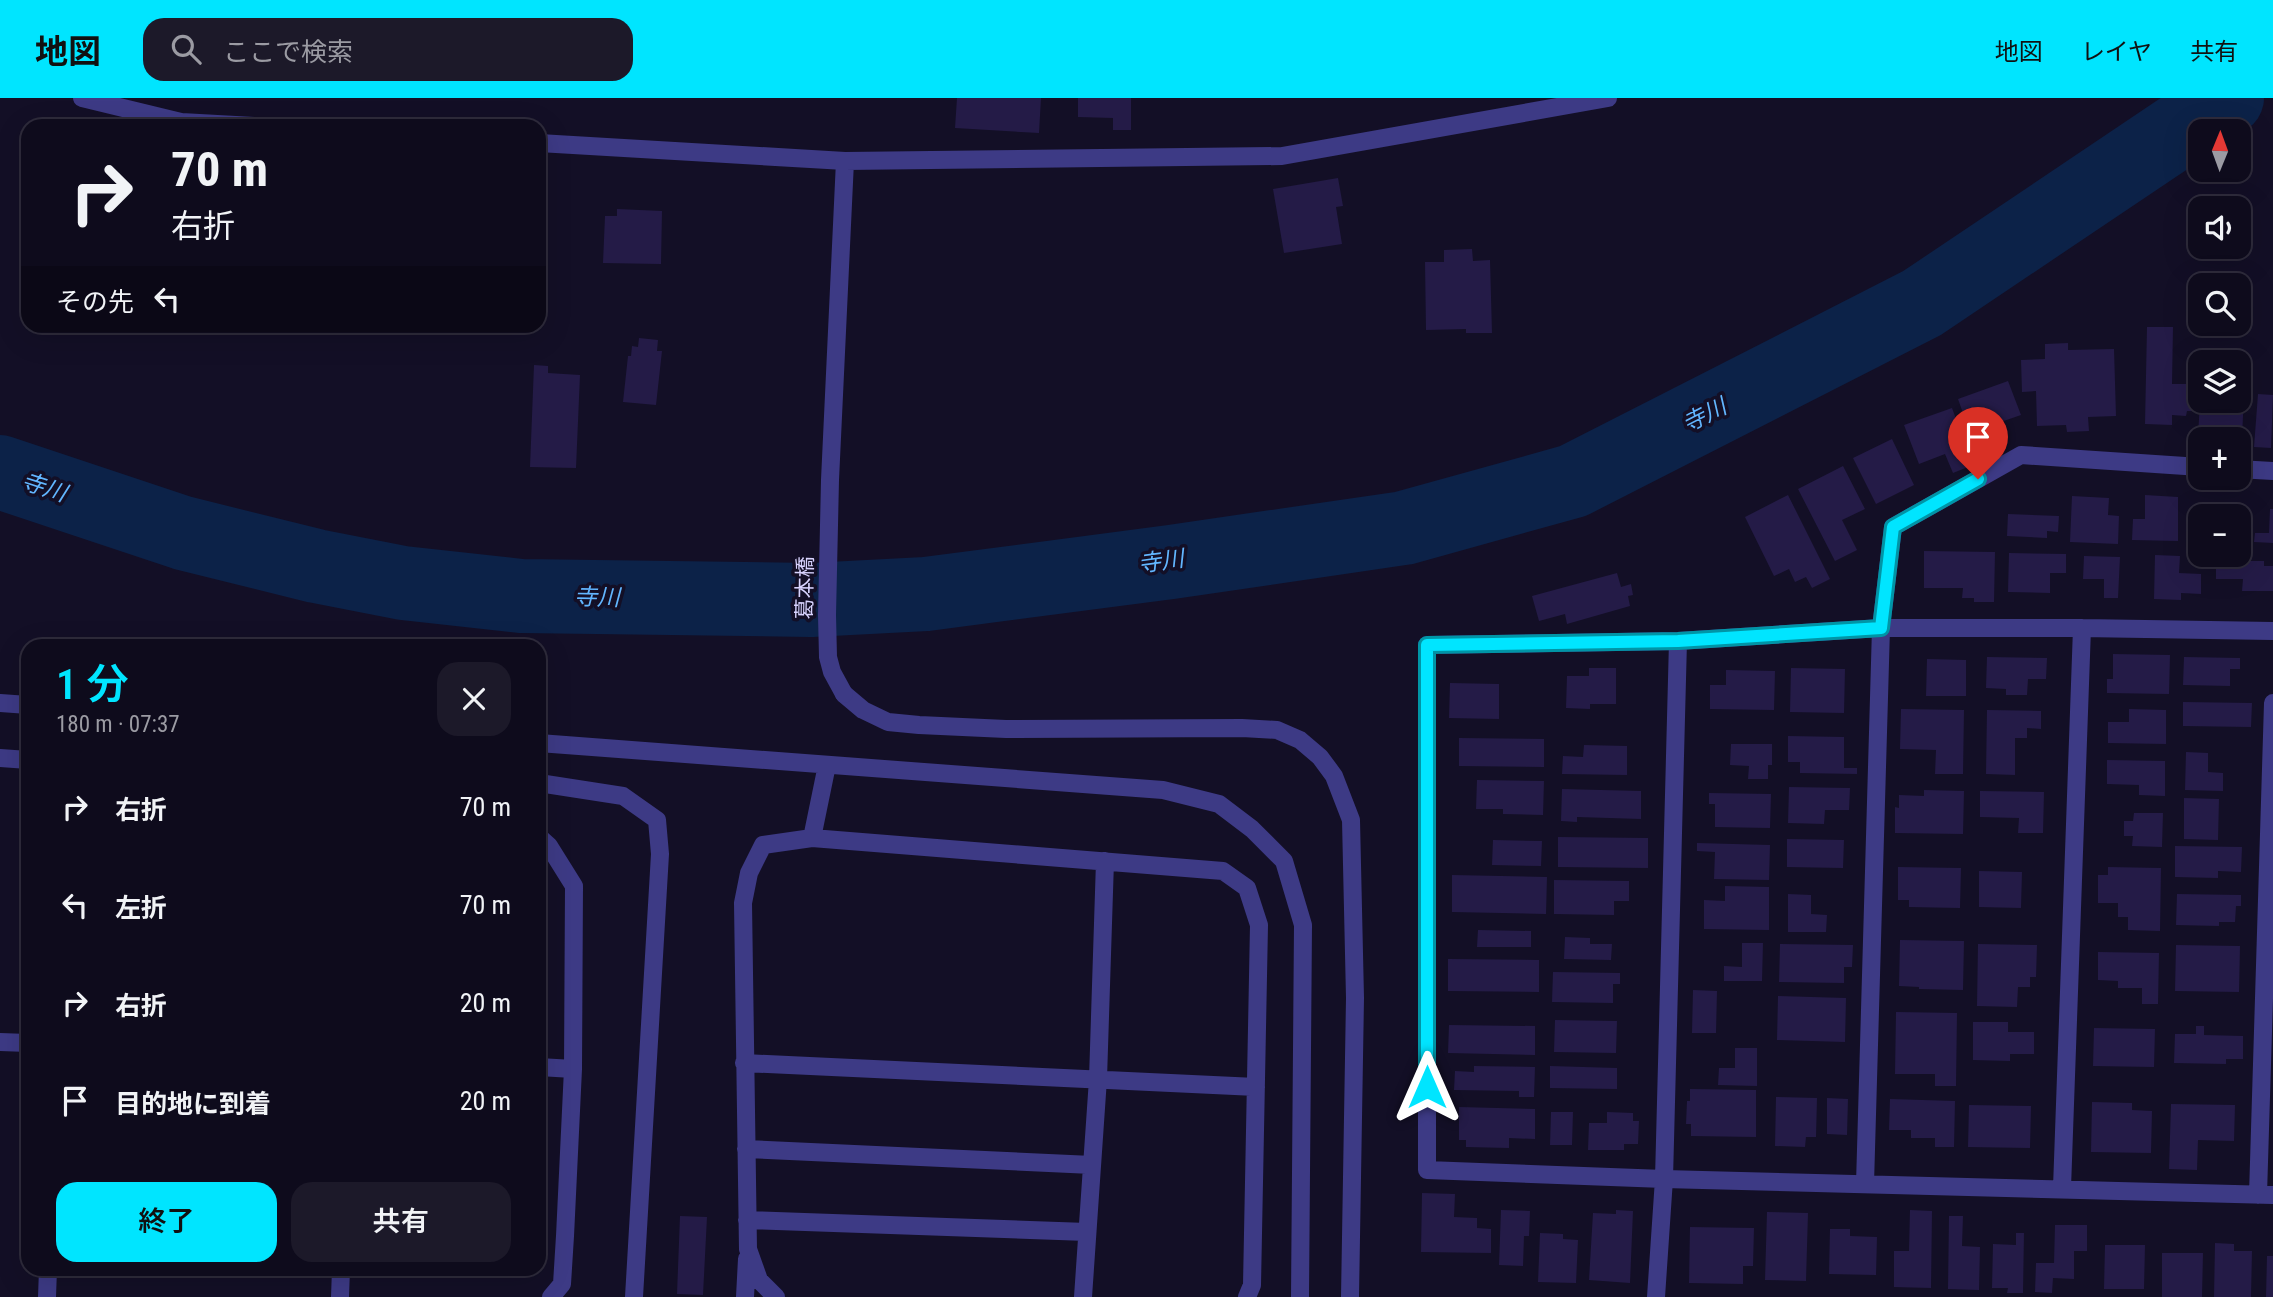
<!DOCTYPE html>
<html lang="ja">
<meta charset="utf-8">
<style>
:root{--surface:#0e0b1c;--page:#1c1929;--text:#f1f3f6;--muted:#9b9ba3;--line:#2e2b3b;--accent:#00e5ff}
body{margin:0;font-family:"Roboto Condensed","Noto Sans JP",sans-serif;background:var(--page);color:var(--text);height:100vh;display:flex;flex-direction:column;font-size:26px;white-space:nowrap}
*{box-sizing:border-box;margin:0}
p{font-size:23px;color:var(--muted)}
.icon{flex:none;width:38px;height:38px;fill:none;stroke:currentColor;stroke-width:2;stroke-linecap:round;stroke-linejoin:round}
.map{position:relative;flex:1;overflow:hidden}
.details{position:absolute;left:21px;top:541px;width:525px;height:637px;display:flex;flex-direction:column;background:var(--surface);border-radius:21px;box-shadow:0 7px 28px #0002,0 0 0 2px var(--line)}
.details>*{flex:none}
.guide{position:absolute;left:21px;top:21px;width:525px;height:214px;border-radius:21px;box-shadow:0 7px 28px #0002,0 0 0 2px var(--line);background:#0e0b1c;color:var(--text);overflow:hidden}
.needle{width:46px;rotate:1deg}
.buttons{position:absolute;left:2188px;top:21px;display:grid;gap:14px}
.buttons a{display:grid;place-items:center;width:63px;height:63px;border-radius:14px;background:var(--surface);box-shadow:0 7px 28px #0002,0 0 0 2px var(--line);font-size:35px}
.pin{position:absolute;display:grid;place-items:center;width:60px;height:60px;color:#fff;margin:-72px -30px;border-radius:50% 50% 50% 0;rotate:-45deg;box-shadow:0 0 7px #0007}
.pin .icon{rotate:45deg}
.me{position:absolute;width:77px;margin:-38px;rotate:0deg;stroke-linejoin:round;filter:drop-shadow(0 0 5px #0008)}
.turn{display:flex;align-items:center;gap:24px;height:147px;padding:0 35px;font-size:32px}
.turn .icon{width:91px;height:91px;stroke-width:2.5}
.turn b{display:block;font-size:49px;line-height:60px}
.then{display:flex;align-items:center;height:66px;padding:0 35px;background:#0003;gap:14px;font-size:26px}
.round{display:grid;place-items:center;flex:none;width:74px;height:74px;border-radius:21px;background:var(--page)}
.head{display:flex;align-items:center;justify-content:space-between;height:119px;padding:0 35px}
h1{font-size:42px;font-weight:600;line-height:52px;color:var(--accent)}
.primary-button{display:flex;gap:14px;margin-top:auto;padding:14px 35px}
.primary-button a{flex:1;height:80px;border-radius:21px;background:var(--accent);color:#111;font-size:28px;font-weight:600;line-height:80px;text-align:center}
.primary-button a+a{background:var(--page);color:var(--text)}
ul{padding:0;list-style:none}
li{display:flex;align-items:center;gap:21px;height:98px;padding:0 35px}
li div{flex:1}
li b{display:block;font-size:26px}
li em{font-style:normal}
header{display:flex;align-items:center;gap:42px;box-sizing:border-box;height:98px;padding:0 35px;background:var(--accent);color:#111}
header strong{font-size:33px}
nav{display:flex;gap:38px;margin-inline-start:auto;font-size:24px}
.search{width:490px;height:63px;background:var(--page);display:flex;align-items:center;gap:18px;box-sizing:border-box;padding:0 24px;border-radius:21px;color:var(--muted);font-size:26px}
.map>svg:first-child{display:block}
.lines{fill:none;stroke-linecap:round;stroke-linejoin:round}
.river{stroke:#0c2248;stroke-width:74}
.building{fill:#241b47}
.service{stroke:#3d3a85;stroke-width:18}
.minor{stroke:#3d3a85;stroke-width:18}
.tertiary{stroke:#3d3a85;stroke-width:18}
.route-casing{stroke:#0095a6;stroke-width:18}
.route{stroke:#00e5ff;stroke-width:12}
.labels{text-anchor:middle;stroke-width:7;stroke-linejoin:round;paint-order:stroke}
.street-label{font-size:21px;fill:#d9d4ff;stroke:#130f26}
.water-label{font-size:23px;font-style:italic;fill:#62b6ff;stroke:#130f26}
</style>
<header>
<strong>地図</strong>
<div class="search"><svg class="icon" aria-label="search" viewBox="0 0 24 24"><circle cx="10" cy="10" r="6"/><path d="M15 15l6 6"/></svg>ここで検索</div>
<nav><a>地図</a><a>レイヤ</a><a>共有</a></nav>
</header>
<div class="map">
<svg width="2273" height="1199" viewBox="0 0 2273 1199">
<rect width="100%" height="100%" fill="#130f26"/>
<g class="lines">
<path class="river" d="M0,374L183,435L316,468L403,485L521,498L811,502L926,496L1171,464L1404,430L1573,383L1922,205L2227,0"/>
</g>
<path class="building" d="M957,0H1041L1039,35L955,30Z
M1078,0H1131V32H1113V20L1078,19Z
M1338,80L1343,108L1336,109L1342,146L1284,155L1273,91Z
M617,111L662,113L661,166L603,165L605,118H617Z
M1472,151L1473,163L1490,162L1492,235H1466V231L1426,232L1425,164H1444V152Z
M2147,229H2173L2172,286H2193V313H2187L2186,318L2172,317V327L2145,326Z
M639,240L658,242L657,253H662L656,307L623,304L628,258H631L632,248L638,249Z
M2068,245V252L2114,251L2116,318L2088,319L2089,333L2067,334L2066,327L2037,328L2036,293L2022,294L2021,262L2045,261V246Z
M534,267L548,268V275L580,277L576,370L530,369Z
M2008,283L2021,317L1995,326L1996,331L1972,340L1958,301Z
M2238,295L2244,296L2242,340L2198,339L2200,303H2238Z
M2258,296L2273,297L2271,350L2254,349Z
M1952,310L1973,367L1953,375L1945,356L1919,366L1904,327Z
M1892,341L1914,387L1876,406L1853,360Z
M1843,368L1865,411L1842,422L1857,452L1835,463L1798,391Z
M1788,397L1830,481L1812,490L1806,479L1795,484L1789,471L1774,478L1745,419Z
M2145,397L2178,399V443L2132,442L2133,421H2145Z
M2072,398L2109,400L2108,417L2119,418L2118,446L2070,444Z
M2216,407L2231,408V418H2217Z
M2270,411H2273V445L2254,444L2255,435H2269Z
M2008,416L2059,418L2058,434L2047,433V440L2007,438Z
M2194,423H2200V443H2194Z
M1924,453L1995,454L1994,504H1974V500H1962L1963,490H1924Z
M2009,455L2066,456V475H2050V495L2008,494Z
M2155,457L2180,458L2179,475L2201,476V496L2181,495V502L2154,501Z
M2084,458L2120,459L2118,500H2104V481H2083Z
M2216,463H2264V468H2273V493H2242L2243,481H2216Z
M1617,475L1621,489L1631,486L1633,497L1628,498L1630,508L1567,526L1565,516L1539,523L1532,498Z
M2113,556L2170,557L2169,596L2107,595V581H2113Z
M1987,559L2047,560L2046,581H2028L2027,597H2006V591L1986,590Z
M2184,559L2240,560V571H2230V588L2183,587Z
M1927,561L1966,562V598H1926Z
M1589,570H1616V606H1590V611L1566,610L1567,578H1589Z
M1791,570L1845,571L1844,615L1790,614Z
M1726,572L1775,573L1774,612L1710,611V587H1726Z
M1450,585L1499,586V621L1449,620Z
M2183,604L2252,605L2251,629L2183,628Z
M1901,611L1964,612L1963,676H1935L1936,652L1900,651Z
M2129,611L2166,612V646L2108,645V624H2129Z
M1987,612L2041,613V631L2027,630V640H2015V677L1986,676Z
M1788,638L1844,639V670H1857V676L1800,675V664H1788Z
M1459,640L1544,641V669L1459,668Z
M1731,646H1772V667H1768V681H1748L1749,668L1730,667Z
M1584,647L1627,648V677L1562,676L1563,658L1583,659Z
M2186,654L2208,655V674L2223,675V693L2185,692Z
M2107,662L2165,663V698L2139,697V687L2107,686Z
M1477,682L1544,683L1543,717L1503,716V711H1476Z
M1789,689L1850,690L1849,712H1825L1824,726L1788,725Z
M1562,691L1641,693V721L1577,719V724L1561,723Z
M1924,692L1964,693L1963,736L1895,735V709L1899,710V697L1924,698Z
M1980,693L2044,694L2043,735H2018L2019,720L1980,719Z
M1709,695L1771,696L1770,730L1715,729V706H1709Z
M2184,700L2219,701L2218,742L2184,741Z
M2134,715H2163L2162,749L2132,748L2133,738H2124V723H2133Z
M1558,739L1648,740V770L1558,769Z
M1787,741L1844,742L1843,770L1787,769Z
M1493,742L1542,743L1541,768L1492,767Z
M1697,745L1770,747L1769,782L1714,781L1715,754L1697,753Z
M2175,748L2242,749L2241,774L2218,773V780L2175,779Z
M1898,769L1961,770L1960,810L1909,809V802H1898Z
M2108,769L2161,770L2160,833L2128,832V819H2118V805H2098V777H2108Z
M1979,773L2022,774L2021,810L1979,809Z
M1452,777L1547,779L1546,816L1452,814Z
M1554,782L1629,783V803H1614V817L1554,816Z
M1725,788L1769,789V832L1704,831V802L1725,803Z
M1788,796L1811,797V816L1827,817L1826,834H1788Z
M2177,796L2241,797V808H2236L2235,824H2219V828L2176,827Z
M1478,832L1531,833V849H1477Z
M1565,839L1590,840V846H1612L1611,862L1564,861Z
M1900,842L1964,843L1963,892L1919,891V889L1899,888Z
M1742,845H1763L1762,883H1724V868L1742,869Z
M1780,846L1853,847L1852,869H1844V885L1779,884Z
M1978,846L2037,847L2036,879H2030V889H2018L2017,909L1977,908Z
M2176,847L2240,848L2239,894L2175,893Z
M2098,854L2159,855L2158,906H2142V890H2118V883L2098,882Z
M1448,861L1539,862V894L1448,893Z
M1553,874L1620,875V886H1613V905L1552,904Z
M1693,892L1717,893L1716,935H1692Z
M1778,898L1846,900L1845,944L1777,942Z
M1896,914L1957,915L1956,988H1935V976H1895Z
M1555,922L1617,923L1616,955L1554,954Z
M1973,924H2008V934H2034V956H2010V963L1973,962Z
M1449,927L1535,928V957L1448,955Z
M2196,928H2204V937L2243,938V961H2226V966L2174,965L2175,936H2196Z
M2094,930L2155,931L2154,969L2093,968Z
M1735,950H1757V988L1718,987L1719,970H1735Z
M1474,968L1535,969L1534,999H1519V993L1454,992L1455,973L1474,974Z
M1550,968L1617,970V991L1550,990Z
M1690,991L1756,992V1039L1691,1038V1026H1686L1687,1003H1690Z
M1776,999L1817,1000L1816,1039H1806L1805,1049L1775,1048Z
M1827,1000L1848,1001L1847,1037L1827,1036Z
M1890,1001L1955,1003L1954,1049H1935V1040H1911V1032H1889Z
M2092,1004L2132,1005V1012L2152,1013L2151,1055L2091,1054Z
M2171,1006L2235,1007L2234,1043L2198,1042L2197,1072L2169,1071Z
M1969,1007L2031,1008L2030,1050L1968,1049Z
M1459,1009L1535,1011V1041L1509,1040V1050L1466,1049V1042H1459Z
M1551,1014H1573L1572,1047H1550Z
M1607,1014L1633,1015V1023H1639L1638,1046H1624V1052H1588L1589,1025H1607Z
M1422,1095L1455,1096L1454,1119L1477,1120V1130L1491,1131V1155L1421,1154Z
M1501,1112L1530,1113L1529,1138H1524L1523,1168L1499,1167Z
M1616,1112L1633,1113L1630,1185L1589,1182L1593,1115L1616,1116Z
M1910,1112L1932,1113L1931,1190L1894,1189V1153H1909Z
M1767,1114L1808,1115L1806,1183L1765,1182Z
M680,1118L707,1119L703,1197L677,1196Z
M1949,1118H1963L1962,1148L1980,1149L1979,1192L1948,1191Z
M2055,1127H2087V1153H2074V1181L2053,1180L2052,1195L2035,1194L2036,1165H2054Z
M1690,1129L1754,1130L1753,1168H1743V1186L1689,1185Z
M1830,1131H1850V1138L1877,1139L1876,1177L1829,1176Z
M1540,1135L1563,1136V1141L1578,1142L1576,1185L1538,1184Z
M2016,1135H2024L2023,1195H2007L2008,1190H1992L1993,1146L2016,1147Z
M2215,1145L2234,1146V1153H2252L2251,1199H2214Z
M2105,1147H2145L2144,1191H2104Z
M2162,1155H2203L2202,1199H2162Z
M2267,1158H2273V1199H2266Z"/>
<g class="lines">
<path class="service" d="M0,605L28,607
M539,645L1163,692L1219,706L1252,731L1284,763L1303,827L1300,1199
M0,660L28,662
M539,685L623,698L657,722L660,756L634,1199
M539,739L549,748L574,788L573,971L565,1138L562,1186L551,1199
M812,740L827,667
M0,944L28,945
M744,965L1256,989
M539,969L573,971
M746,1051L1092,1067
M747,1122L1087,1134
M47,1199L48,1171
M340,1199L341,1171
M745,1199L747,1161
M776,1199L759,1182L748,1151L743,805L749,775L763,747L812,740L1223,773L1247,790L1259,827L1252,1187L1247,1199
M1083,1199L1098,981L1105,763"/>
<path class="minor" d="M2238,371L2273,373
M2082,530L2273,533
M844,596L863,612L888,624L919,627L1006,631L1242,630L1277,632L1300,642L1320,659L1334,678L1351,722L1355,900L1350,1199
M1865,1086L1881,530L1893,429L2021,357L2200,369
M2062,1090L2082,530H1881L1678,543L1427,547V1072L1664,1081L2273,1097
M2258,1097L2273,605
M1656,1199L1664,1081L1678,543"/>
<path class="tertiary" d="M82,0L181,24L254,28
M539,45L845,63L1282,58L1608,0
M844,596L832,574L828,559L827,517L830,382L845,63"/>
</g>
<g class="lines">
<g class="route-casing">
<path id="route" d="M1427,989V547L1678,543L1881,530L1893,429L1978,381"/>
</g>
<use href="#route" class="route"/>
</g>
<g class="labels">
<g class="street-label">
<text transform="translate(805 490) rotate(-89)" y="7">葛本橋</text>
</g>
<g class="water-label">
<text transform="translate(1704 317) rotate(-27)" y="8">寺川</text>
<text transform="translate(44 389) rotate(18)" y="8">寺川</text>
<text transform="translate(1161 463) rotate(-8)" y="8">寺川</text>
<text transform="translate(597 499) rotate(1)" y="8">寺川</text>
</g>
</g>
</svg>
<div class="buttons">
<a><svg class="needle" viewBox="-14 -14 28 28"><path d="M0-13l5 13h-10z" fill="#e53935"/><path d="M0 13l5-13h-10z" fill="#9b9ba3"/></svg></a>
<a><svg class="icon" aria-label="sound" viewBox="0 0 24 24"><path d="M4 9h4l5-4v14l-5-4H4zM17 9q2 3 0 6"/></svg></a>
<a><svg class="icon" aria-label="search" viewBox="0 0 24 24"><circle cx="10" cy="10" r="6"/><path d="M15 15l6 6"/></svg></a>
<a><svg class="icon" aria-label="layers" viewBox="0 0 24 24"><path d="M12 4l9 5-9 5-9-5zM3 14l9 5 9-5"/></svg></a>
<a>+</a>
<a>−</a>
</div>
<div class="pin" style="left:1978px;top:381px;background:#d93025"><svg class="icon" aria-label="arrive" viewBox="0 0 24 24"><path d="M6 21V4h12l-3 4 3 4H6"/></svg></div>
<svg class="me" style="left:1427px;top:989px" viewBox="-20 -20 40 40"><path d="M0-17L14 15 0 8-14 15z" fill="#00e5ff" stroke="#fff" stroke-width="4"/></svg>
<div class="guide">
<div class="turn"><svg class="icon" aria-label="right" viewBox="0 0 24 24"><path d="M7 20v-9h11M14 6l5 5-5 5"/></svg><div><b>70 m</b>右折</div></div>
<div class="then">その先<svg class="icon" aria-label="left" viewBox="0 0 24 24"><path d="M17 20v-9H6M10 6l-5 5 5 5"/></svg></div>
</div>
<section class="details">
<div class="head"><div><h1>1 分</h1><p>180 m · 07:37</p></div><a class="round"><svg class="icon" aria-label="close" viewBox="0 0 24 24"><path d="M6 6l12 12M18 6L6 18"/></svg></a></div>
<ul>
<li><svg class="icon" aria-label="right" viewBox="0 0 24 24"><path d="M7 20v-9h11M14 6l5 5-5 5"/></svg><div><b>右折</b></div><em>70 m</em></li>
<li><svg class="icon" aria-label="left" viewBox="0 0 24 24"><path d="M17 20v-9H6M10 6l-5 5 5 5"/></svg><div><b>左折</b></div><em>70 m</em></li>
<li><svg class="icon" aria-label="right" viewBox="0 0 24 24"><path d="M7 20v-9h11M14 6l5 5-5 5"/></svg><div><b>右折</b></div><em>20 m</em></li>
<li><svg class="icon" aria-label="arrive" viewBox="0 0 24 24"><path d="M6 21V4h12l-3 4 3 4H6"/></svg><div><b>目的地に到着</b></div><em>20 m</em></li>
</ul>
<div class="primary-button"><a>終了</a><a>共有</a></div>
</section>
</div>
